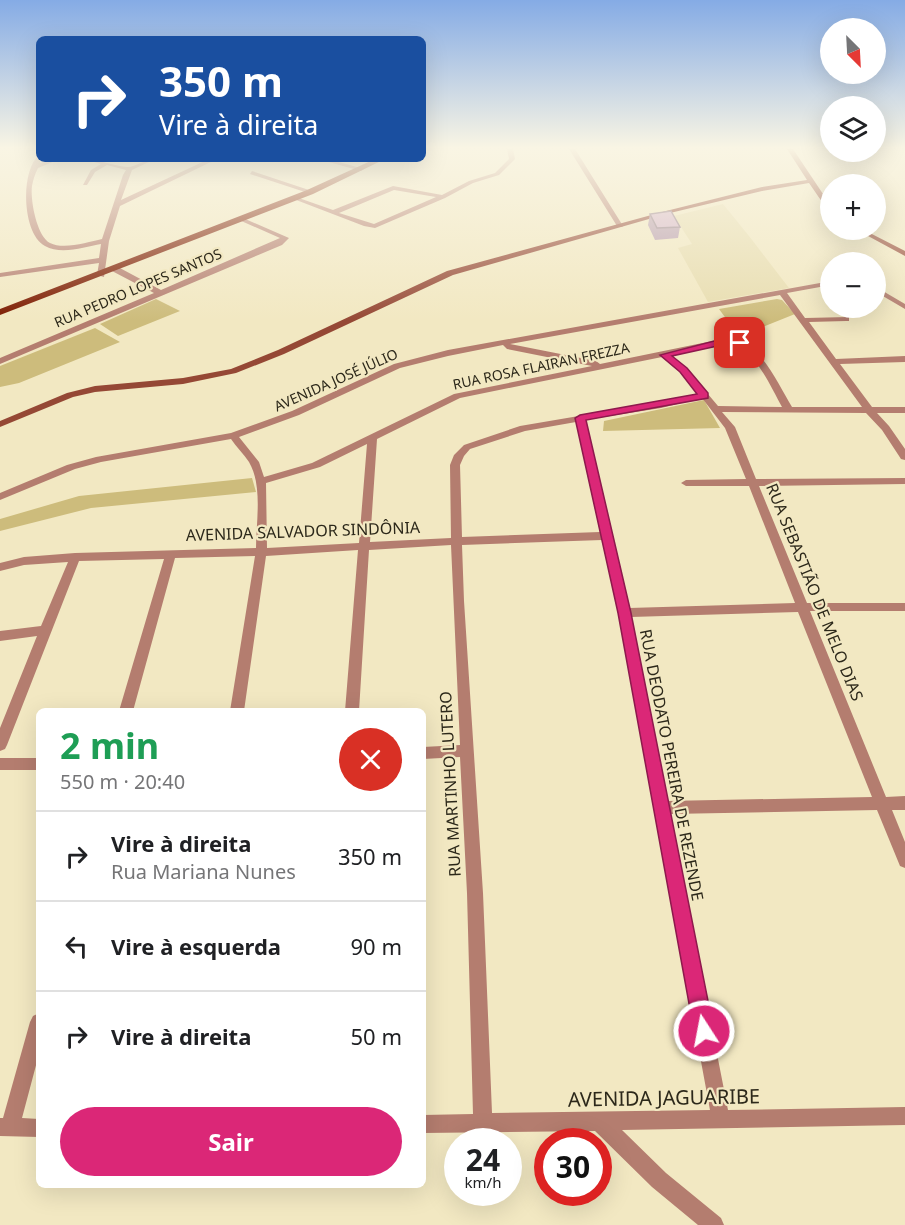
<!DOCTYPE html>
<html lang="pt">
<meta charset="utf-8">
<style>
:root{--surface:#fff;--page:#f2f2f2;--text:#202124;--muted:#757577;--line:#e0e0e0;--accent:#db2777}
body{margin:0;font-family:"Noto Sans",sans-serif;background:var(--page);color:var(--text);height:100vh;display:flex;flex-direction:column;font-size:22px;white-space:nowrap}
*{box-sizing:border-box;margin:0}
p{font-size:20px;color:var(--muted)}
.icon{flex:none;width:33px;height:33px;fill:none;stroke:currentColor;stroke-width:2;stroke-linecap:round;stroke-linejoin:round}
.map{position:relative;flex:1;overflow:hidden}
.panel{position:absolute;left:36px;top:708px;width:390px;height:480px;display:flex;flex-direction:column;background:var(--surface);border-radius:9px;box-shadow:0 6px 24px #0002}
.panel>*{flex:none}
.guide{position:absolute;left:36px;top:36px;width:390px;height:126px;border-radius:9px;box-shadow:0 6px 24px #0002;background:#1a4fa0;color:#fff;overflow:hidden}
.needle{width:39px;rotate:156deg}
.controls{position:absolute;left:820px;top:18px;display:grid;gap:12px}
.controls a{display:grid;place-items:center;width:66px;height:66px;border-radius:50%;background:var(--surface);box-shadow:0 6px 24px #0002;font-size:30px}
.speed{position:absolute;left:444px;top:1128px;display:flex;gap:12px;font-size:30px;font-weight:700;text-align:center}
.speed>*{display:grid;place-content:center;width:78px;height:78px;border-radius:50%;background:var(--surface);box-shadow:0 6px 24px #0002;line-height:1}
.speed small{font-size:15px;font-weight:400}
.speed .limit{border:9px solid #d22;background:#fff;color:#111}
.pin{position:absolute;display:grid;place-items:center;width:51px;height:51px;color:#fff;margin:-26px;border-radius:12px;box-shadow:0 3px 9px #0006}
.me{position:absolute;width:66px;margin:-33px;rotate:349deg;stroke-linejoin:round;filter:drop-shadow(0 0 4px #0008)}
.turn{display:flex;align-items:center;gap:21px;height:126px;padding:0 24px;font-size:27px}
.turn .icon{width:78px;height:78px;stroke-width:2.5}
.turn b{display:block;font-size:42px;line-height:51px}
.round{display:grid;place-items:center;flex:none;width:63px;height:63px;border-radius:32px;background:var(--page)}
.overview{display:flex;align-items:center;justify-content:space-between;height:102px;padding:0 24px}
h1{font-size:36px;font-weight:700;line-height:45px;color:#1e9e55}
.primary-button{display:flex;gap:12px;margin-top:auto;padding:12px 24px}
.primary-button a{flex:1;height:69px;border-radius:36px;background:var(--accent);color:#fff;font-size:24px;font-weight:700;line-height:69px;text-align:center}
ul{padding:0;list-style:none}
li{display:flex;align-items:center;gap:18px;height:90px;padding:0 24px;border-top:2px solid var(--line)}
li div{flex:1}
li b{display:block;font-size:22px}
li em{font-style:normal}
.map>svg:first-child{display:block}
.built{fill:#e8ddb0}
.green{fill:#cdbc7c}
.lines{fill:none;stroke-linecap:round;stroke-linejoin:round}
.minor{fill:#b47d6f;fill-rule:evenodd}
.secondary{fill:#954835;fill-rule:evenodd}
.primary{fill:#7c1b00;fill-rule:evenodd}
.wall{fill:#b599ae}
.building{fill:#d3b2ca;stroke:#947d8d;stroke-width:1.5}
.route{fill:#db2777;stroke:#8e194d;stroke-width:1.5}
.labels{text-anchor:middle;stroke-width:4.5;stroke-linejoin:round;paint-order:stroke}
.far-street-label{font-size:14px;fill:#2c281a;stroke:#f2e8c2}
.street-label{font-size:16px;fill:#2c281a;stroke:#f2e8c2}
.near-street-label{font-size:20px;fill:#2c281a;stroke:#f2e8c2}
</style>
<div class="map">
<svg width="905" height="1225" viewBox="0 0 905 1225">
<rect width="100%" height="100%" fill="#f2e8c2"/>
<path class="built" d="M723,204L749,236L789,288L708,302L678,248L692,244L674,216Z"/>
<path class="green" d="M156,299L180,311L118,336L100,324Z
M777,299L782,300L795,314L760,328L750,342L741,339L719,309Z
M95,328L120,342L19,383L0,387V366Z
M704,400L720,428L603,431L604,421Z
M252,478L256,492L91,508L0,531V519L79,496Z"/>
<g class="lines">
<path class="minor" d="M507,149H513L515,159L499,175L473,183L445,198L375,228L364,226L291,198L296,197L333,210L393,186L442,195L469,181L495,173L509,159ZM394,190L436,197L374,224L339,213Z
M569,149H575L623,226L622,227L617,226Z
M39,155V159H41L40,163L51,159H60L38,168C35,174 33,180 32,186C30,200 37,237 50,243C64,250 88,242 102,239L123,175L126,170L107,165L95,172L87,185H83L91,170L101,164L84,159C99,159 113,166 127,167C136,167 145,159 155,159L132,170L121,200L209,159H217L120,206L109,241L104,277L97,275L99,263L0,277V273L99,258L101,244C85,247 61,255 45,246C22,234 20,171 39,155Z
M318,159H328L364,169L361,171Z
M252,171L312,191L313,192L308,193L250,174Z
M239,218H243L289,238L282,245L0,364V358L154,293L112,271V267H118L161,290L280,238L239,220Z
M831,281V285L787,293L805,318L849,317V321H846L809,322L836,359L905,356V362L840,364L872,407H905V413H877L889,426L905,449V460L901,459L882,430L866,413L722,412L735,427L756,479L905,478V484L759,486L807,603H905V611H810L886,797L905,796V810H892L905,842V868L900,866L877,810L670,814L728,1110L905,1107V1125L622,1130L666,1173L721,1218L724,1225H698L652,1187L595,1131L423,1133V1115L473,1114L467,893L460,757L423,759V747L460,745L451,545L369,550L359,711H345L358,550L266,556L244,711H230L255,556L175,558L133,711H119L164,559L79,561L7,745L5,749L0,751V728L37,636L0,641V631L41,626L68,562L24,565L0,571V563L24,557L75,553L256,548C256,522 263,486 249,462C244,454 236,447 231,439L101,462L75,469L0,500V493L67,465L96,457L231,433L292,411L394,364L448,350ZM780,295L862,407H792C780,387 763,350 741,341C735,338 728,339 722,339L600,364L596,361L510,344ZM503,345L507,349L592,366L454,394L312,463L264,477L259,462L239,437L299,415L400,368L448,356ZM722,345C727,344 732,343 736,345C756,353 772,389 782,407L718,406L686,368L670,355ZM662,357L680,372L698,394L661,402L520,426L464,445L454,455L450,465L451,538L370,542L377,439L460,398ZM702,398L725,428L746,479L686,480L681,483L686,486H749L795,603L629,608L585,420L661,408ZM576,422L600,532L462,537L460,465L464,456L470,449L525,431ZM367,444L359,543L267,548L266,483L320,467ZM602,540L618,613L710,1110L492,1113L483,893L464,601L462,545ZM798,612L872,797L667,801L631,617Z
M876,287L905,304V309L876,292Z
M0,758H39V770H0Z
M39,1013V1054L22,1118L39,1119V1137L0,1136V1118H3L30,1022L33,1016Z"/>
<path class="secondary" d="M787,149H793L831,206V213L829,212L809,183L762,191L670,213L453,275L284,354L236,373L183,384L95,392L73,397L0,427V421L67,393L95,386L183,378L231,369L278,350L447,271L666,211L762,187L807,180Z
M857,230H864L905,251V256Z"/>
<path class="primary" d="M375,159H385L313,194L0,315V309L307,190Z"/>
</g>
<path class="wall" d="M650,214L680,227L678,238L655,240L648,225Z"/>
<path class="building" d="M671,211L680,227L657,228L650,214Z"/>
<linearGradient id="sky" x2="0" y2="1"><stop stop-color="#85abe5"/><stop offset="0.46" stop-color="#f9f5e4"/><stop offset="1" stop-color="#f9f5e4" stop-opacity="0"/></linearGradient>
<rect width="905" height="321" fill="url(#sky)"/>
<path class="route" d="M722,339L740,340L745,343L740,346L722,345L672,356L687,368L708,393V398L586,420L631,613L714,1031L711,1038L704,1041L697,1038L694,1031L618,613L575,418L580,415L697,394L680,372L660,355Z"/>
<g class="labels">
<g class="far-street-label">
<text transform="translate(138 288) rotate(-23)" y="5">RUA PEDRO LOPES SANTOS</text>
<text transform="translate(541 366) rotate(-12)" y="5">RUA ROSA FLAIRAN FREZZA</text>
<text transform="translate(336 380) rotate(-24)" y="5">AVENIDA JOSÉ JÚLIO</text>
</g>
<g class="street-label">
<text transform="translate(303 531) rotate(-2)" y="6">AVENIDA SALVADOR SINDÔNIA</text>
<text transform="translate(815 592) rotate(68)" y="6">RUA SEBASTIÃO DE MELO DIAS</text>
<text transform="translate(672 765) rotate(79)" y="6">RUA DEODATO PEREIRA DE REZENDE</text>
<text transform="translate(450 784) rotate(-93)" y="6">RUA MARTINHO LUTERO</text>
</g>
<g class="near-street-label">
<text transform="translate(664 1098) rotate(-1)" y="7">AVENIDA JAGUARIBE</text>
</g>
</g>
</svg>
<div class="controls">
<a><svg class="needle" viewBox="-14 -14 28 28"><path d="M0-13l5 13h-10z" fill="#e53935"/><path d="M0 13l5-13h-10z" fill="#757577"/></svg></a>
<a><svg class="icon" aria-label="layers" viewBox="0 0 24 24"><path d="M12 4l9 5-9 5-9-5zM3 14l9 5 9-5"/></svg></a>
<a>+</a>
<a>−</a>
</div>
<div class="speed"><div>24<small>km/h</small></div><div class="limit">30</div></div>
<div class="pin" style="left:740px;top:343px;background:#d93025"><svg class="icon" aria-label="arrive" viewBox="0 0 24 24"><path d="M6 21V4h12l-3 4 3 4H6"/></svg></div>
<svg class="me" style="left:704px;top:1031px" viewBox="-20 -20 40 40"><circle r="17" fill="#db2777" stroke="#fff" stroke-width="3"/><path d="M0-11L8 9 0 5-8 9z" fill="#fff"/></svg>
<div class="guide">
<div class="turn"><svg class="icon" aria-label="right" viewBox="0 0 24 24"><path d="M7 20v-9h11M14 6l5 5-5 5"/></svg><div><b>350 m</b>Vire à direita</div></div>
</div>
<section class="panel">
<div class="overview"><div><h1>2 min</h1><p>550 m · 20:40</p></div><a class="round" style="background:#d93025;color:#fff"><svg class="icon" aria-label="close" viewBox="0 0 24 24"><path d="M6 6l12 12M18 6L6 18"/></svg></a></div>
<ul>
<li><svg class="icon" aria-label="right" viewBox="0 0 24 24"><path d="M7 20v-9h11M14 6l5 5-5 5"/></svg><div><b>Vire à direita</b><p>Rua Mariana Nunes</p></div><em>350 m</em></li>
<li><svg class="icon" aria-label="left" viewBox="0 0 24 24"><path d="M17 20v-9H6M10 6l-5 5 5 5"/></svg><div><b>Vire à esquerda</b></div><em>90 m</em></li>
<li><svg class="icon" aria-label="right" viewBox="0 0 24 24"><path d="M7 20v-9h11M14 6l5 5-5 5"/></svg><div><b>Vire à direita</b></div><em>50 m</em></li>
</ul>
<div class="primary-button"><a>Sair</a></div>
</section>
</div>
